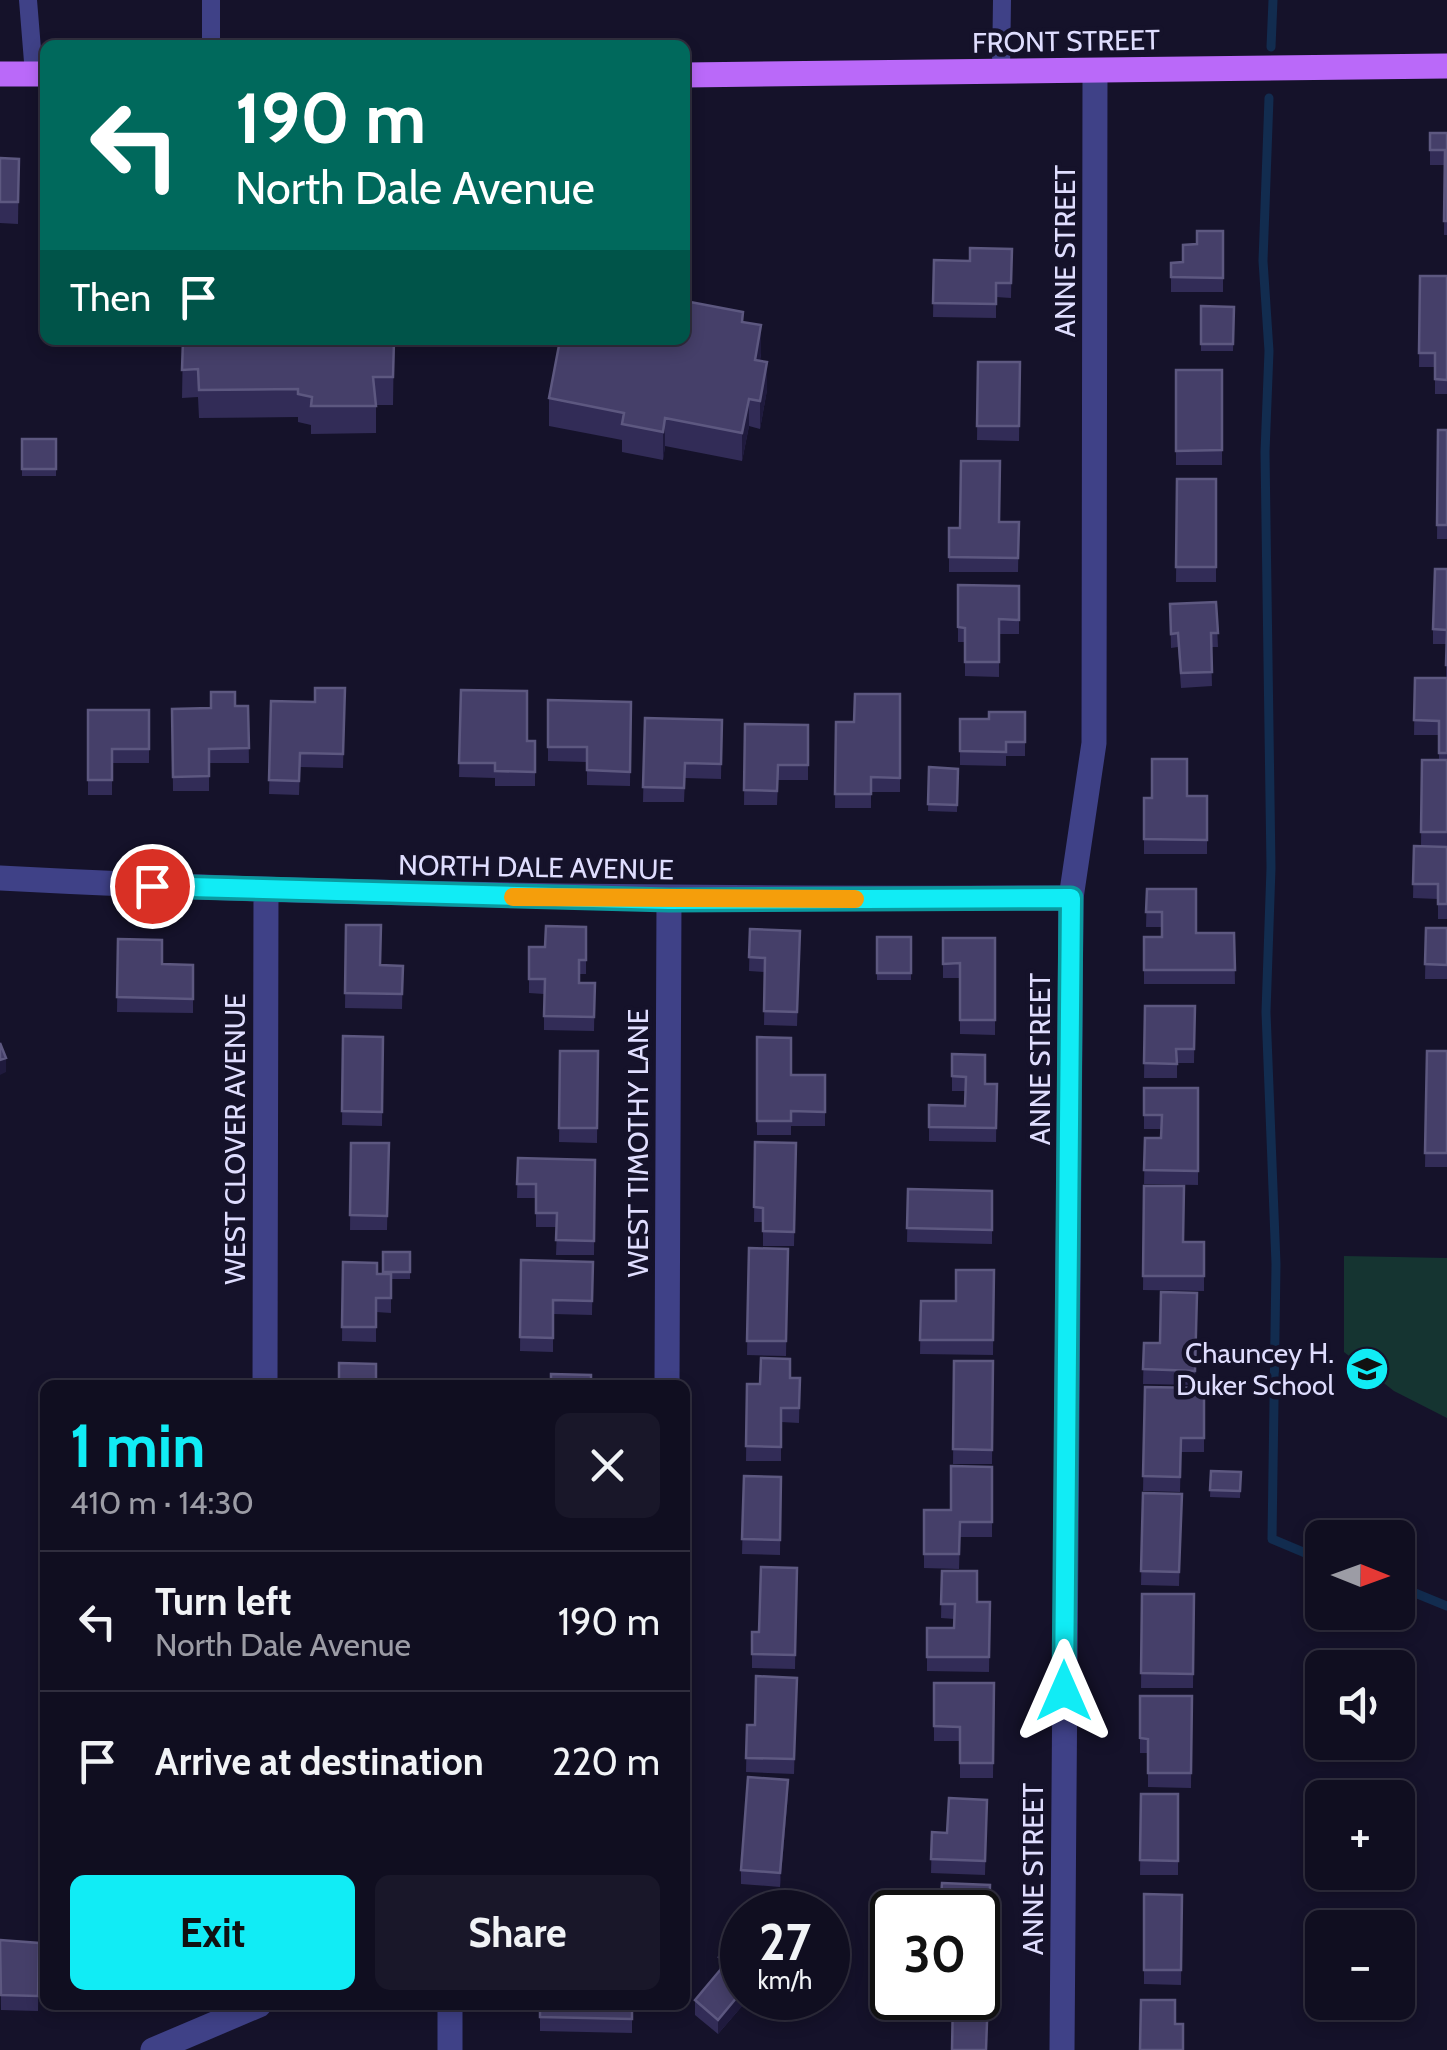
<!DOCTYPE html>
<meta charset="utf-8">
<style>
:root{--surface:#100e20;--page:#191729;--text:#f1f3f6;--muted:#9c9ca5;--line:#302e3e;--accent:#11ecf5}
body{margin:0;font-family:Cabin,sans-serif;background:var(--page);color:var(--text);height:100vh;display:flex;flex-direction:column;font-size:38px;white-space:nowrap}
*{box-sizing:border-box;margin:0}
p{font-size:32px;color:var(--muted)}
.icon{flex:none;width:55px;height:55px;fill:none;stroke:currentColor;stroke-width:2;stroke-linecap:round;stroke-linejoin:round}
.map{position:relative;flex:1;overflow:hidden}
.sheet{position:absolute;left:40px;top:1380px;width:650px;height:630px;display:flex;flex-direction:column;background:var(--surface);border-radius:15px;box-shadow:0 5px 15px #0003,0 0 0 2px var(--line)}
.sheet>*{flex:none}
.banner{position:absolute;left:40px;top:40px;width:650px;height:305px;border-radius:15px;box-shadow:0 5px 15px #0003,0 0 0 2px var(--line);background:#00695c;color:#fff;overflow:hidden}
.needle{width:65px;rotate:91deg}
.fabs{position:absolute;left:1305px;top:1520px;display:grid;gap:20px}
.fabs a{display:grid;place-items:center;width:110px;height:110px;border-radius:15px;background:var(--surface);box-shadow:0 5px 15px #0003,0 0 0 2px var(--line);font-size:50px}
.speed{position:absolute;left:720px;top:1890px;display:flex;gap:20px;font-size:50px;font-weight:700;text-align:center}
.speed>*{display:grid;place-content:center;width:130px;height:130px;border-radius:50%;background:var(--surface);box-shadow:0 5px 15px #0003,0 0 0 2px var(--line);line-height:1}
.speed small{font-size:25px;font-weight:400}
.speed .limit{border:5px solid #111;border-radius:15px;background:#fff;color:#111}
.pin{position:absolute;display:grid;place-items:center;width:85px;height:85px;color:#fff;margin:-42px;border:5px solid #fff;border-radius:50%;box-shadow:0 2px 10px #0007}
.me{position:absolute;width:110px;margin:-55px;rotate:0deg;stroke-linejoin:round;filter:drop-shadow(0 0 8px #0008)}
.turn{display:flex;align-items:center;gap:35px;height:210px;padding:0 30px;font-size:45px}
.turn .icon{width:130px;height:130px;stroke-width:2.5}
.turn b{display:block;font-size:70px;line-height:85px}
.then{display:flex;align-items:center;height:95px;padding:0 30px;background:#0003;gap:20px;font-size:38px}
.round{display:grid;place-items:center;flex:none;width:105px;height:105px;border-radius:15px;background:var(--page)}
.head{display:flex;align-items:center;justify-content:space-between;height:170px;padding:0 30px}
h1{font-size:60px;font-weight:700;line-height:75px;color:var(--accent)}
.button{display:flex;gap:20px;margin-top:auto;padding:20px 30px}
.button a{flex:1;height:115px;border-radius:15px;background:var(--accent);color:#111;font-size:40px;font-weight:700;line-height:115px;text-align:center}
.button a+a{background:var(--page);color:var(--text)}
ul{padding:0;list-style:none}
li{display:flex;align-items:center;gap:30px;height:140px;padding:0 30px;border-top:2px solid var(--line)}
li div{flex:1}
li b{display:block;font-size:38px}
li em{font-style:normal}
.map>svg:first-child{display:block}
.green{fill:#153431}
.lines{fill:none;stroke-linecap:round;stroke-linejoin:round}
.stream{stroke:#122c4f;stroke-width:9}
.lane{stroke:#3f4187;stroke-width:18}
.street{stroke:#3f4187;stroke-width:25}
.primary{stroke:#ba69f9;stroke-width:25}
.wall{fill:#322c57}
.shaded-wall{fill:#1f1a3d}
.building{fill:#453f69;stroke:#5d5880;stroke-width:2.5}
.route-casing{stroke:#0b999f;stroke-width:25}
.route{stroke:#11ecf5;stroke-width:18}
.slow{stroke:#f59e0b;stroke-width:18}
.labels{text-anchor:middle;stroke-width:9;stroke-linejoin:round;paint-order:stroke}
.street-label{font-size:28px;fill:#dfddfe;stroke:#15122a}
.poi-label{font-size:28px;fill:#dfddfe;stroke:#15122a;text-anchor:end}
</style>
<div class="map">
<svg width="1447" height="2050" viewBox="0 0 1447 2050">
<rect width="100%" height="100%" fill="#15122a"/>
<path class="green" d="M1344,1256L1447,1258V1418L1394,1391L1344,1352Z"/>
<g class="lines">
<path class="stream" d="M1271,47L1273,0
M1269,98L1263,261L1269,351L1265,452L1271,868L1266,1012L1276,1264L1272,1539L1322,1560
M1398,1586L1447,1606"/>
<path class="lane" d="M28,0L34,74
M211,45V0
M1001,72L1002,0"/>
<path class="street" d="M0,878C357,897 713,899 1071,898
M265,1385L266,892
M667,1385L669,900
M450,2005V2050
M153,2050L259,2005
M1062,2050L1071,898L1094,743L1095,71"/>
<path class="primary" d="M0,74H45
M685,75L1447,66"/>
</g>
<path class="wall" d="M1430,133H1447V235H1444L1445,165H1430Z
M0,158L19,159L18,224L0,223Z
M1223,231V292H1171V263L1183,262L1197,244Z
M1012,249L1011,298L996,297V318L933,317L934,260L970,261Z
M1420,276H1447V394H1435V367H1419Z
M1201,306L1234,307L1233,351H1201Z
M743,322L761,353L760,361L767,390L760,429L749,426L742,461L665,446L663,460L622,452V440L549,426V398Z
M183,340H394L393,405H376V433L311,434V425L298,422V417L199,418L198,397L182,398Z
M978,362H1020L1019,441L977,440Z
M1176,370H1222V465H1176Z
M1438,430H1447V539H1437Z
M22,439H56V476H22Z
M1177,479H1216V582H1176Z
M999,522H1019L1018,572H949V528H960Z
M1447,569V919H1438V899L1413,898L1414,846H1421L1422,760H1439V735H1414L1415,678H1446V644H1433V629Z
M958,585L1019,586V634H999V677L965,676V642H958Z
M1216,602L1218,647H1211L1212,686L1181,688L1178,647L1171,648L1170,604Z
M345,688L343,768L300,767L299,795L269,794L271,701L315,702Z
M461,690L527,741H535V786H495V778L459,777Z
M900,694V792H871V808H835L836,722H854Z
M548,700L631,702L630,786L587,785V762L548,761Z
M235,706H248L249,763H209V791H173L172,709Z
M88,710H149V763H112V795H88Z
M1025,712V756H1006V766L960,765V719H989Z
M645,718L722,720L721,779L685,778L684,802H643Z
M745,724L808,725V780H778L777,805H744Z
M929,767L958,769L957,812L928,811Z
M1187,796H1207V854H1144V798Z
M1147,889L1196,933H1234L1235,984H1144V937H1162V927H1146Z
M346,925L380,965L403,966L402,1009L345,1008Z
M586,927V974H579V983H595L594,1031L544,1030V994L529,993V979L545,947Z
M1426,928H1447V979H1425Z
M750,929L800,931L797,1026L764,1025L765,972L749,971Z
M877,937H911V980H877Z
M943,938H995V1035L960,1034V978H943Z
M118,939L162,964L193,965V1013L117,1012Z
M1145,1006H1195L1194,1063H1177V1078H1144Z
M343,1036L383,1037L382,1126L342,1125Z
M757,1037L791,1075H825V1126H791V1135H757Z
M560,1051H598L597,1143L559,1142Z
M1427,1051H1447V1167H1425Z
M952,1054L985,1084H997L996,1142L929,1141V1105L965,1106V1091H952Z
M1144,1088H1198V1185L1144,1184L1145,1138H1161V1129H1144Z
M755,1142L796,1143L794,1246H763V1222H754Z
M351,1143H389L387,1230H350Z
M518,1158L595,1160L594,1255H556L557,1227H536V1198H517Z
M1144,1186L1183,1242H1204V1291L1143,1290Z
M908,1189L992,1191V1244L907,1242Z
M749,1248L788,1249L786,1356L747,1355Z
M383,1252H410V1279H391V1313L376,1312V1342L342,1341L343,1262L377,1274H383Z
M521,1260L593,1262L592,1315L553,1314V1352L520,1351Z
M994,1270L993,1355L920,1354L921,1301H956Z
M1197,1293L1195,1385L1143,1384L1144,1343H1160Z
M954,1361H993L992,1464H953Z
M790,1378H800L799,1423L781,1422V1461H746L747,1384H760Z
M1145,1387L1204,1388V1452H1181L1180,1492L1143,1491Z
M992,1467V1537H960L959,1569L924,1568V1510H951Z
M1211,1471L1241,1472L1240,1498L1210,1497Z
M744,1476L781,1477L780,1555L742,1554Z
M1143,1493L1182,1494L1179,1586L1141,1585Z
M797,1568L795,1669L752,1668V1632H759Z
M942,1571L977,1602H990L989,1672L927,1671V1628H954L955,1619L941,1618Z
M1142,1594H1194L1193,1688H1141Z
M797,1678L794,1774L746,1772L747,1725H755Z
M934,1683H994L993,1778H960V1741H934Z
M1140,1696H1192L1191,1788L1148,1787V1753H1140Z
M788,1794L780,1887L741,1884V1870Z
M1141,1794H1178V1875H1140Z
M987,1800L985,1875L931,1873L932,1832L947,1833Z
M990,1885L987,1989H978V1912Z
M1144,1894L1182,1895L1181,1985L1144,1984Z
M742,1929V1998H749L718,2034L695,2015V2000L719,1972V1957Z
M0,1940L39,1943L38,2011L1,2010Z
M756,1998H779L769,2009Z
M540,2005H632V2033L540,2031Z"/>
<path class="shaded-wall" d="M761,325V353L755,388V360Z
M767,362V390L760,429V401Z
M749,399V426L742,461V433Z
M665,418V446L663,460V432Z
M6,1058V1072L0,1075V1060Z
M788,1780V1794L780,1887V1873Z
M742,1991V1998H749L718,2034V2020Z
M769,1998H779L769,2009Z"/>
<path class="building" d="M1430,133H1447V221H1444L1445,150H1430Z
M0,158L19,159L18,202H0Z
M1197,231H1223V278L1171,277V263L1183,262V245L1197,244Z
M970,248L1012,249L1011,283H996V304L933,303L934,260L970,261Z
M1420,276H1447V380L1435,379V353H1419Z
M685,301L743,312L742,322L761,325L755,360L767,362L760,401L749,399L742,433L665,418L663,432L622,424L624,413L549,398L560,340H685Z
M1201,306L1234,307L1233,344H1201Z
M183,340H394L393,377H373L376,406H311L312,397L298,394V389L199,390L198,369L182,370Z
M978,362H1020L1019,426H977Z
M1176,370H1222V450L1176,451Z
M1438,430H1447V525H1437Z
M22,439H56V469H22Z
M961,461H1000L999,522H1019L1018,558L949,557V528H960Z
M1177,479H1216V567H1176Z
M1435,569H1447V665H1446L1447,630L1433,629Z
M958,585L1019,586V620L999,619V662H965V628L958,627Z
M1216,602L1218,633H1211L1212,672L1181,673L1178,633L1171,634L1170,604Z
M1415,678H1447V753H1439V721L1414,720Z
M315,688H345L343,754L300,753L299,781L269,780L271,701L315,702Z
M461,690L527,691V741H535V772L495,771V763H459Z
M211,692H235V706H248L249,748L209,749V776L173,777L172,709L211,708Z
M855,694H900V778L871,777V794H835L836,722H854Z
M548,700L631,702L630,772L587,770V747H548Z
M88,710H149V749H112V780H88Z
M989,712H1025V742H1006V752L960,751V719H989Z
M645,718L722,720L721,764L685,763L684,788L643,787Z
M745,724L808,725V765H778L777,791L744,790Z
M1152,759H1187V796H1207V840L1144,839V798H1152Z
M1422,760H1447V832H1421Z
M929,767L958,769L957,805L928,804Z
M1414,846L1447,847V904H1438V884H1413Z
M1147,889H1196V933H1234L1235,970H1144V937H1162V912H1146Z
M346,925H381L380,965L403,966L402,994L345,993Z
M546,926L586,927V960H579V983H595L594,1017L544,1016L545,979H529V947H545Z
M1426,928H1447V965L1425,964Z
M750,929L800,931L797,1012L764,1011L765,958L749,957Z
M877,937H911V973H877Z
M943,938H995V1020H960V963L943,964Z
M118,939L162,940V964L193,965V999L117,997Z
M1145,1006H1195L1194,1049H1176L1177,1064L1144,1063Z
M343,1036L383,1037L382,1112L342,1111Z
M757,1037L791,1038V1075H825V1112L791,1111V1121H757Z
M0,1043L6,1058L0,1060Z
M560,1051H598L597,1128H559Z
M1427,1051H1447V1153H1425Z
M952,1054L985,1055V1084H997L996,1128L929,1127V1105L965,1106L966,1077L952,1076Z
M1144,1088H1198V1171L1144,1170L1145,1138H1161L1162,1115H1144Z
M755,1142L796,1143L794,1232L763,1231V1208L754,1207Z
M351,1143H389L387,1216L350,1215Z
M518,1158L595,1160L594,1241L556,1240L557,1213H536V1184H517Z
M1144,1186H1184L1183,1242H1204V1276H1143Z
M908,1189L992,1191V1230L907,1228Z
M749,1248L788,1249L786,1341H747Z
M383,1252H410V1272H383Z
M521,1260L593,1262L592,1301L553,1300V1338L520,1337Z
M343,1262L377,1263V1274H391V1298H376V1327H342Z
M956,1270H994L993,1340H920L921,1301H956Z
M1161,1292L1197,1293L1195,1371L1143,1369L1144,1343H1160Z
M761,1358L790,1359V1378H800L799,1408H781V1447L746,1446L747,1384H760Z
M954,1361H993L992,1450L953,1449Z
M339,1363L376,1364V1385H339Z
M551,1374L591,1375V1385H551Z
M1145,1387L1204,1388V1438H1181L1180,1477L1143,1476Z
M951,1466L992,1467V1522H960L959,1554H924V1510H951Z
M1211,1471L1241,1472L1240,1491L1210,1490Z
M744,1476L781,1477L780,1540L742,1539Z
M1143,1493L1182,1494L1179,1572L1141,1571Z
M761,1567L797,1568L795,1655L752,1654V1632H759Z
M942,1571H977V1602H990L989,1657H927V1628H954L955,1604H941Z
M1142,1594H1194L1193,1674L1141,1673Z
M756,1676L797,1678L794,1759L746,1758L747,1725H755Z
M934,1683H994L993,1763H960V1727L934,1726Z
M1140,1696H1192L1191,1773H1148V1739L1140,1738Z
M748,1777L788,1780L780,1873L741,1870Z
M1141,1794H1178V1861L1140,1860Z
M949,1798L987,1800L985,1861L931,1859L932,1832L947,1833Z
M942,1883L990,1885L987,1975L978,1974V1912H940Z
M1144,1894L1182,1895L1181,1970H1144Z
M742,1929V1991L718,2020L695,2000L726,1963L719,1957Z
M0,1940L39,1943L38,1996L1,1995Z
M978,1993L988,1994L986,2050H952L953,1998H978Z
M1141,2000H1175V2024H1183V2050H1140Z
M540,2005H632V2019L540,2017Z"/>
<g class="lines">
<g class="route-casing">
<path id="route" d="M152,886L669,900L1071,898L1064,1691"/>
</g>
<use href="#route" class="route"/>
<path class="slow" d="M513,897L855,899"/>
</g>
<defs>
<g id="school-disc" transform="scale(2.25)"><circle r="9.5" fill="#11ecf5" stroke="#15122a"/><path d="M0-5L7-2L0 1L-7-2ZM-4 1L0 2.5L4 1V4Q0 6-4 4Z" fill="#111"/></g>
</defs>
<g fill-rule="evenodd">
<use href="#school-disc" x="1367" y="1369"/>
</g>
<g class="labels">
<g class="street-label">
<text transform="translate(1066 41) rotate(-1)" y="10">FRONT STREET</text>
<text transform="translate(1065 251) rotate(-90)" y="10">ANNE STREET</text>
<text transform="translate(536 867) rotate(1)" y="10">NORTH DALE AVENUE</text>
<text transform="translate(1040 1059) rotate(-90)" y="10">ANNE STREET</text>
<text transform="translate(235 1139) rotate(-90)" y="10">WEST CLOVER AVENUE</text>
<text transform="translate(638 1143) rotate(-90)" y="10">WEST TIMOTHY LANE</text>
<text transform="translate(1033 1869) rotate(-90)" y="10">ANNE STREET</text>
</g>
<g class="poi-label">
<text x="1334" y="1363">Chauncey H.<tspan x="1334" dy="32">Duker School</tspan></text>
</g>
</g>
</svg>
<div class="fabs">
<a><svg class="needle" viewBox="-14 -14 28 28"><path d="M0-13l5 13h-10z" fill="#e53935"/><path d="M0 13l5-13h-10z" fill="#9c9ca5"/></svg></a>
<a><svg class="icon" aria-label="sound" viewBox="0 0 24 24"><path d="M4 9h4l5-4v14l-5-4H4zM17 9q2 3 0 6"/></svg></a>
<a>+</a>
<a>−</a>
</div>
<div class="speed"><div>27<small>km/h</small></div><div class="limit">30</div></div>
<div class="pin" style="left:152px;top:886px;background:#d93025"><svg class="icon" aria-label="arrive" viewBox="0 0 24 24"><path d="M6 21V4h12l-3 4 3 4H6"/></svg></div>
<svg class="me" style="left:1064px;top:1691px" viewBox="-20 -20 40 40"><path d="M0-17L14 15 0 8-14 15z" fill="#11ecf5" stroke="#fff" stroke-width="4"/></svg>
<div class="banner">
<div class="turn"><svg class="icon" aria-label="left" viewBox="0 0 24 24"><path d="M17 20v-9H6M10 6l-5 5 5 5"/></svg><div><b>190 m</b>North Dale Avenue</div></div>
<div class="then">Then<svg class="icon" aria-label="arrive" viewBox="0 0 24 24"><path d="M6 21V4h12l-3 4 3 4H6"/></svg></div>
</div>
<section class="sheet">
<div class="head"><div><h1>1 min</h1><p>410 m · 14:30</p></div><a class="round"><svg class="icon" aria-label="close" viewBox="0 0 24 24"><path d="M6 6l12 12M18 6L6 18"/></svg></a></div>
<ul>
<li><svg class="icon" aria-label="left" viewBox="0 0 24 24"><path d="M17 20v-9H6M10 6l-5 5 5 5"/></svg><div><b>Turn left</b><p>North Dale Avenue</p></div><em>190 m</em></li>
<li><svg class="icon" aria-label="arrive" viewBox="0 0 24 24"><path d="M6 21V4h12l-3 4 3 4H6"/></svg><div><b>Arrive at destination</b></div><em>220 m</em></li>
</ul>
<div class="button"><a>Exit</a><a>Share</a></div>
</section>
</div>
